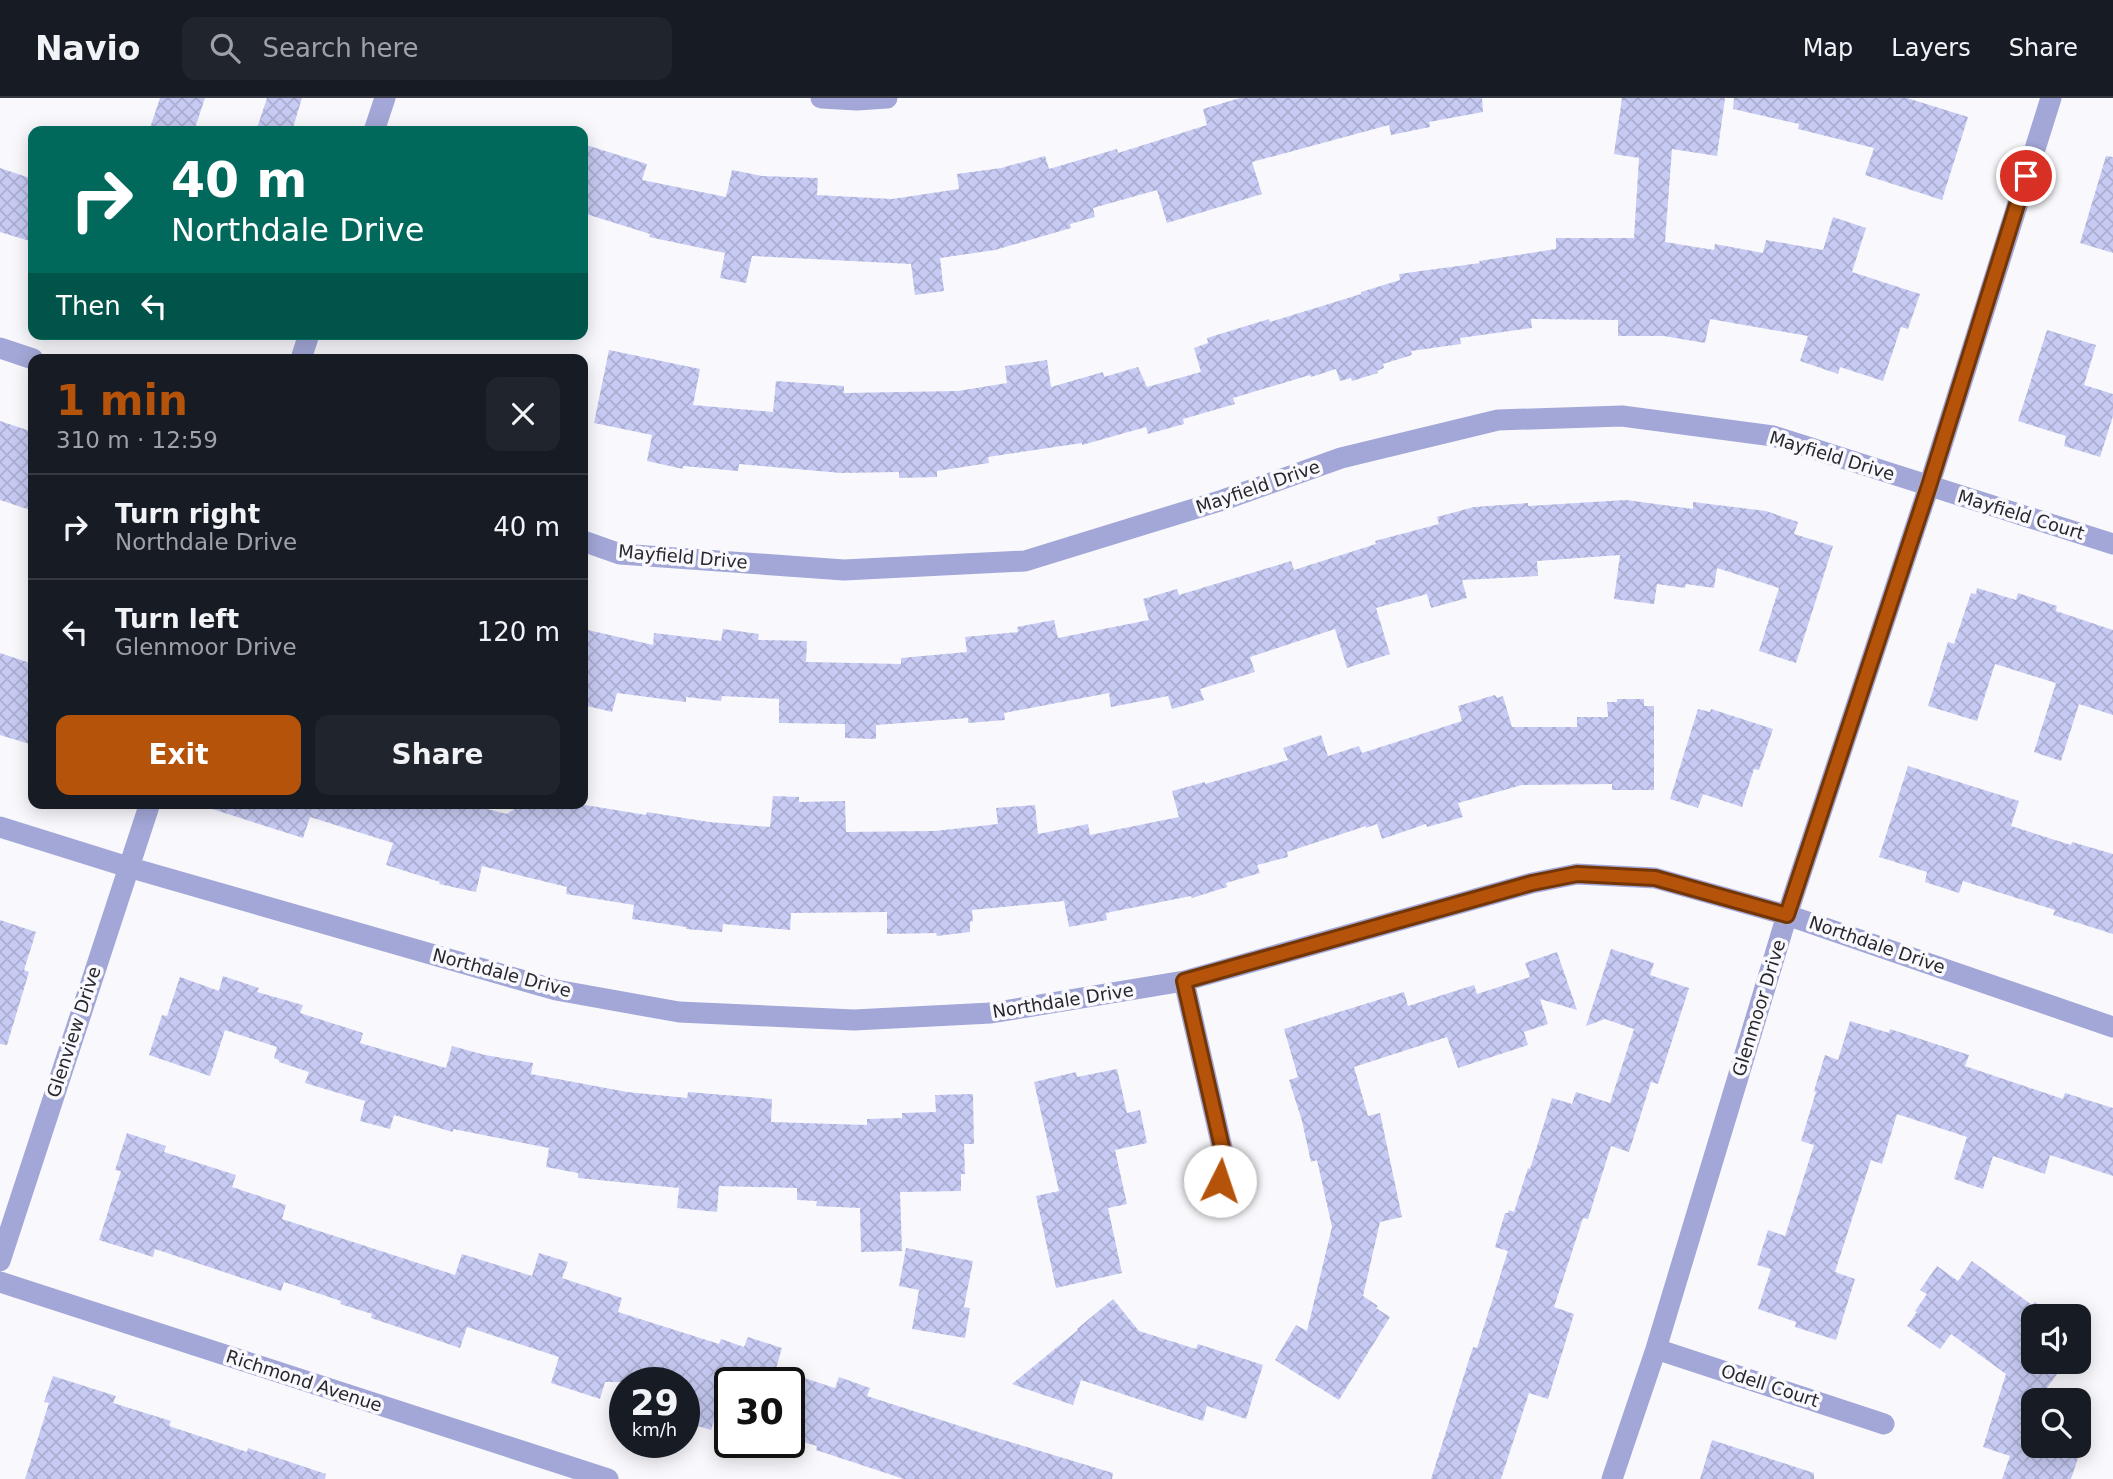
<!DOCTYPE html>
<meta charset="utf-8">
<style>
:root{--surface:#171b24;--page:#20242c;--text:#f1f3f6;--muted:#9ea1a6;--line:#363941;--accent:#b45309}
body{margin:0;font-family:"DejaVu Sans",sans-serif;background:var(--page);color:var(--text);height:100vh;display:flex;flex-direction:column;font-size:26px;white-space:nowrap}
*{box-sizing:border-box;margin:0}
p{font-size:23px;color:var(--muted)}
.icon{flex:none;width:38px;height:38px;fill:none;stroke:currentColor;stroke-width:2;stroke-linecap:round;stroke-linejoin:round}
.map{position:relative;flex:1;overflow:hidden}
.panel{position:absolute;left:28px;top:256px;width:560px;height:455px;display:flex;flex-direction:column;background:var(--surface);border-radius:14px;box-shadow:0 4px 18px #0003}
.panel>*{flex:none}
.hud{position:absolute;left:28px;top:28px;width:560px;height:214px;border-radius:14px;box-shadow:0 4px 18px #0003;background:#00695c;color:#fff;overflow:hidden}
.buttons{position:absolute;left:2021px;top:1206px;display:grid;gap:14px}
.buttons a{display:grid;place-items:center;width:70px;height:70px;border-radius:14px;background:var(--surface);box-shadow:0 4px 18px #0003;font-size:35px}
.speed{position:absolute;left:609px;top:1269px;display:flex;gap:14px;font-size:35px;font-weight:700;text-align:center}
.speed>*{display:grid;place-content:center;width:91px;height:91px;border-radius:50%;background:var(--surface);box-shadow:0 4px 18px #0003;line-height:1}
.speed small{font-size:18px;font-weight:400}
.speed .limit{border:4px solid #111;border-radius:10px;background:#fff;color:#111}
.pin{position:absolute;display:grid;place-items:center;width:60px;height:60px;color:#fff;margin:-30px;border:4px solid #fff;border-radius:50%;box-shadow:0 2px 7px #0007}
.me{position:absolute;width:77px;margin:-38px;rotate:4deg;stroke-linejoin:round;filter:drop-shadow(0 0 5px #0008)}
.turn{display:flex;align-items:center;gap:24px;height:147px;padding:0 28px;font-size:32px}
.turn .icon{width:91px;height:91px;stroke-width:2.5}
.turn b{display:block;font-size:49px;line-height:60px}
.then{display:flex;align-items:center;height:66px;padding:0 28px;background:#0003;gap:14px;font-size:26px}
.round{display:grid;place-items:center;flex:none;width:74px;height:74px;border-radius:14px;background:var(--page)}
.headline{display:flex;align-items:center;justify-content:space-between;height:119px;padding:0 28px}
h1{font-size:42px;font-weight:700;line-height:52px;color:var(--accent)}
.action{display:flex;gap:14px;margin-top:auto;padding:14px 28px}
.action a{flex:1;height:80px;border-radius:14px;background:var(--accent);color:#fff;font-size:28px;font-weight:700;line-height:80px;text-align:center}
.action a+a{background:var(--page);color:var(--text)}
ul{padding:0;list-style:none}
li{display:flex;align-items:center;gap:21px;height:105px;padding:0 28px;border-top:2px solid var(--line)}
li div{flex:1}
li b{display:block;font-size:26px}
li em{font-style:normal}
header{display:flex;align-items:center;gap:42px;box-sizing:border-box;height:98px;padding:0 35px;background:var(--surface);border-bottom:2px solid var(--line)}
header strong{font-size:33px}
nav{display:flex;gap:38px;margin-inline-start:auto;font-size:24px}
.search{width:490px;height:63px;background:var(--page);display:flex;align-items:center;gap:18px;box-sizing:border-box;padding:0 24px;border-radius:14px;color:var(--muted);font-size:26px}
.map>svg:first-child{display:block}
.building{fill:url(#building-cross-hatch)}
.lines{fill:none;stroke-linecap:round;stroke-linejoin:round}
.minor{stroke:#a3a7d7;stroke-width:21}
.route-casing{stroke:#753606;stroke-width:18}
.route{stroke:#b45309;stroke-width:12}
.labels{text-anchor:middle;stroke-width:7;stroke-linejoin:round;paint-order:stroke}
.street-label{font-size:18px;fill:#26262d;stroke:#f9f9fd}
</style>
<header>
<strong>Navio</strong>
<div class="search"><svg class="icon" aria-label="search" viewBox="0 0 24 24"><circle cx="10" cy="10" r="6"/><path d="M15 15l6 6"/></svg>Search here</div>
<nav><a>Map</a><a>Layers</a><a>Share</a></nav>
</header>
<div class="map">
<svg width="2113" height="1381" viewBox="0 0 2113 1381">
<defs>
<pattern id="building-cross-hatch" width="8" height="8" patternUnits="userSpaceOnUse" patternTransform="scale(1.75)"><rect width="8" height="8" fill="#c7cbf3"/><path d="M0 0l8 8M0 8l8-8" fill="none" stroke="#abaed1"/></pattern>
</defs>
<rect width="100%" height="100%" fill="#f9f9fd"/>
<path class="building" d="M160,0H205L194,33H149Z
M267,0H302L292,33H256Z
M1240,0H1482L1483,14L1429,24L1430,29L1391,37L1389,27L1252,64L1262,96L1167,125L1157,92L1093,110L1095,119L1070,126L1071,130L995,152L940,160L944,193L915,197L911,166L752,158L746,185L720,180L725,155L649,139L650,136L583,115V46L647,66L642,82L726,99L732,72L762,78L818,80L817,97L892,101L959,91L957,76L1001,70L1045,58L1049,71L1117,51L1118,55L1207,27L1203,11Z
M1622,0H1725L1717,58L1672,51L1665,144L1714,152L1715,146L1763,155L1766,142L1823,152L1833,119L1866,130L1852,174L1920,196L1908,231L1901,229L1883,283L1840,269L1838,276L1800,263L1808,238L1710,221L1705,245L1664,238H1618V222L1531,221L1532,230L1460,240L1461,246L1411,253L1412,257L1383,266L1384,270L1377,273L1378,275L1352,283L1351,280L1340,283L1336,271L1311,279L1310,277L1233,300L1235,306L1183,321L1184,326L1148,336L1146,329L1082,347V345L988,359L989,365L937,373V379L899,380V374L841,375L739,366L738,373L683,368V371L647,363L652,337L594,325L609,252L700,271L693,307L773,314L776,283L844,288V295L958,293L1007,285L1005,268L1047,262L1051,289L1103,274L1104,279L1138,269L1147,289L1201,274L1194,250L1208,245L1207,240L1269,221L1270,224L1361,196V194L1400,182L1399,176L1480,165L1479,163L1556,151V140H1634L1639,60L1614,56Z
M1734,0H1907L1968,19L1942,102L1865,77L1874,50L1798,31L1799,26L1733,11Z
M2106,58L2113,59V155L2080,145Z
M0,70L33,81V144L0,134Z
M2047,232L2096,247L2084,287L2113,296V318L2100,359L2064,348L2066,338L2018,323Z
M0,323L33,334V413L0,402Z
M1626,402L1693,411V404L1766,413L1798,424L1794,436L1833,448L1796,565L1759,553L1779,490L1717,470L1714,490L1686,486L1685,490L1657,486L1654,506L1614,501L1620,457L1537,463L1538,478L1462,482L1467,500L1431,510L1427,496L1376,510L1390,556L1347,570L1335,531L1250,559L1255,574L1200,591L1204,602L1172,611L1168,598L1111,609L1109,595L1004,615L1005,622L968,625V620L876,627V641L845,640V626L779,625V601L722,598L721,603L686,599V604L617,595L612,614L583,607V535L587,536L588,532L653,547L654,535L721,543L723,531L759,536L758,542L807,543L806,564L901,566V560L967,554L965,539L1018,534L1017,529L1054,522L1058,540L1149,522L1143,501L1177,491L1179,497L1291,463L1294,472L1376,446L1375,443L1439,426L1437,419L1474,409L1528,405V408Z
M1977,490L2016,502L2018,495L2057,508L2056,513L2113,532V617L2079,606L2061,663L2034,654L2056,585L1995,566L1977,623L1928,608L1948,544L1954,546L1971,495L1976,496Z
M0,555L33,566V647L0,637Z
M1495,597L1497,600L1503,598L1512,629H1577V619H1608L1607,604H1617V601H1644V608H1654V692H1612V686L1522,687L1458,705L1463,719L1427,729L1426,726L1382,741L1377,726L1366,730V728L1287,754L1288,759L1257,767L1260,775L1226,785L1227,789L1192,800L1191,798L1106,815L1107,822L1069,829L1064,803L972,812L973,823L970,824V834L937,838L936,835L887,836V814L791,815L790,832L723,826L722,834L686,831V829L632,821L634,807L566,796L567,789L482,768L476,794L439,786L440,784L386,767L393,745L310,719L303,740L212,711L213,705H463L507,716L523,705H573L646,717L647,714L709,724L770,729L773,698L799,699V704L845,703L846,734L935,733L998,726L996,710L1035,707L1038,736L1088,726L1090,737L1179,719L1172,693L1205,684V686L1288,662L1283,650L1321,637L1328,658L1359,648L1362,655L1462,623L1458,608Z
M1698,611L1710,614L1711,611L1773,631L1759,672L1754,671L1742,709L1703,696L1698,710L1670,701Z
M1908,668L2019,703L2011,728L2071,747L2072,744L2113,756V836L2053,817L2055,812L1963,783L1959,795L1925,784L1927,774L1879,759Z
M0,822L36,834L24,872L29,874L7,947L0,946Z
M1611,851L1654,865L1650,877L1689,890L1658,986L1651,984L1629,1054L1611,1048L1588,1121L1583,1120L1554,1209L1574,1216L1548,1301L1529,1295L1501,1381H1431L1473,1249L1477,1250L1508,1153L1495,1149L1505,1115H1508L1509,1112L1514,1114L1528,1070L1530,1071L1552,1000L1572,1006L1576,994L1610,1005L1634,931L1605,921L1586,928Z
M1557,854L1577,912L1540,901L1548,926L1524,934L1528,947L1458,970L1447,939L1354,969L1368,1018L1380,1015L1402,1119L1380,1124L1363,1198L1378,1208L1376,1210L1390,1219L1339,1302L1275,1262L1296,1227L1307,1233L1332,1129L1317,1062L1311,1064L1302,1023L1289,982L1298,979L1284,931L1404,894L1408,908L1474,887L1477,896L1530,879L1525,865Z
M223,878L259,890L257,894L303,907L300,915L363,935L360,945L446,970L452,948L485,957L533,965L531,976L627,994L687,1000L688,994L772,1001L771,1024L867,1027V1021L902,1020V1015L936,1014L935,997L973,996L974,1046H964L965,1076H961V1093L900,1094L902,1153L861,1154L860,1110L816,1108L817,1103L797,1102V1090L719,1088L717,1114L677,1110L679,1090L578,1080V1075L546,1069L549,1050L453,1031V1034L394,1017L390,1031L360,1023L365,1003L305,985L309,974L279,964V962L274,960L277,949L225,932L210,978L149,957L162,917L167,918L180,879L219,893Z
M1850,923L1889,935L1890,931L1969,957L1965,968L2063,1001L2065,995L2113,1010V1078L2050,1057L2045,1076L1993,1058L1983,1091L1954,1081L1967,1039L1897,1016L1882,1066L1871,1062L1835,1174L1855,1181L1836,1242L1795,1229L1796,1224L1758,1211L1771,1171L1757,1167L1768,1132L1785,1138L1814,1047L1801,1043L1816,994L1814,993L1825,957L1838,962Z
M1117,971L1127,1015L1140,1012L1147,1045L1115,1052L1127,1106L1108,1110L1122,1175L1056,1190L1036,1098L1059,1093L1034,984L1076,974L1077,979Z
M127,1035L166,1048L164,1054L236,1077L232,1089L286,1107L282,1121L455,1177L462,1156L532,1178L539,1155L568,1164L562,1180L622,1200L618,1214L719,1246L721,1241L744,1249L748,1239L782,1250L772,1284H730V1314L718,1310L711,1332L684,1324V1284H605L600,1301L551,1285L559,1259L467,1229L460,1250L371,1220L372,1216L340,1206L341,1203L284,1184L281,1193L155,1151L153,1159L99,1142L121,1073L115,1072Z
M906,1150L973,1163L964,1209L970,1210L965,1240L912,1231L919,1192L899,1188Z
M1972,1163L2032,1207L2035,1204L2055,1218H2034V1264H2066L2038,1302H2034V1348H2059L2080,1354L2071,1381H2002L2010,1358L1983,1349L2006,1276L1951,1236L1940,1251L1907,1228L1917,1214L1915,1213L1927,1196L1920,1192L1937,1168L1958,1183Z
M1113,1201L1139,1233L1196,1251L1198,1246L1263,1267L1246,1321L1207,1308L1203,1323L1081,1282L1073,1307L1012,1286L1078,1232L1077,1231Z
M2079,1221L2091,1230L2079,1246Z
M789,1275L835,1290L839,1279L870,1290L867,1298L997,1340L1113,1375L1112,1381H904L816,1352L817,1348L789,1340Z
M53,1278L116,1298L113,1305L171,1323L169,1328L247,1354L248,1350L326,1376L325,1381H25L49,1305L44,1304Z
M1712,1342L1814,1375V1381H1700Z"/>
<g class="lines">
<path class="minor" d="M821,0L857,2L887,0
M374,33L385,0
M0,250L33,261
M301,261L309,236
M583,443L620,456L844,472L1025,463L1223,402L1341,360L1498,322L1622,318L1773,338L2113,446
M0,729L128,769L556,892L679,914L854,922L991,915L1184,883L1532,785L1577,776L1655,780L1787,817L2113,929
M1184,883L1224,1058L1216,1109
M0,1163L150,705
M0,1184L608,1381
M1656,1251L1884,1326
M1612,1381L1656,1251L1787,817L1929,388L2051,0"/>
</g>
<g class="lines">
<g class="route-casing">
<path id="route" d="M1220,1083L1224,1058L1184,883L1532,785L1577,776L1655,780L1787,817L1929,388L2026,78"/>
</g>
<use href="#route" class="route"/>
</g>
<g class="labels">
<g class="street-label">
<text transform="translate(1832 358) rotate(17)" y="6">Mayfield Drive</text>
<text transform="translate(1258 389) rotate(-19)" y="6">Mayfield Drive</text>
<text transform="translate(2021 417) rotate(17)" y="6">Mayfield Court</text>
<text transform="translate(683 459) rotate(5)" y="6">Mayfield Drive</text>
<text transform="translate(1877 847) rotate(19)" y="6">Northdale Drive</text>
<text transform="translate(502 875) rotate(15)" y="6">Northdale Drive</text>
<text transform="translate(1063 903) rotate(-9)" y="6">Northdale Drive</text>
<text transform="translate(1759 910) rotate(-73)" y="6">Glenmoor Drive</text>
<text transform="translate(74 934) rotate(-72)" y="6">Glenview Drive</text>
<text transform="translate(304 1283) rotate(18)" y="6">Richmond Avenue</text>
<text transform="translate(1770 1288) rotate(18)" y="6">Odell Court</text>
</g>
</g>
</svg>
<div class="buttons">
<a><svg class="icon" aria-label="sound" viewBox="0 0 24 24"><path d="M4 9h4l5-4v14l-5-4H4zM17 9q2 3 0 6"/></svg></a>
<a><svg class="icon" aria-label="search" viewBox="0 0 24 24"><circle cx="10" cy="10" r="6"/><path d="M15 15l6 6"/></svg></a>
</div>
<div class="speed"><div>29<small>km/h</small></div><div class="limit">30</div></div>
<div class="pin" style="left:2026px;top:78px;background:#d93025"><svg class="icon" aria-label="arrive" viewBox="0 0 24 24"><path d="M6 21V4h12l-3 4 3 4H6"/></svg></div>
<svg class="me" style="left:1220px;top:1083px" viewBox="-20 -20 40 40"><circle r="19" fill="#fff"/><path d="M0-13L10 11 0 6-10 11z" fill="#b45309"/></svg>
<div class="hud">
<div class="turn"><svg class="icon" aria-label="right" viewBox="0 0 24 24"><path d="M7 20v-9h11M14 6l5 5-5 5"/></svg><div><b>40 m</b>Northdale Drive</div></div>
<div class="then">Then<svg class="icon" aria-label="left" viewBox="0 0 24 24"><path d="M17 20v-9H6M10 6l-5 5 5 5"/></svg></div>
</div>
<section class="panel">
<div class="headline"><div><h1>1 min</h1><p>310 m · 12:59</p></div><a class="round"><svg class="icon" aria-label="close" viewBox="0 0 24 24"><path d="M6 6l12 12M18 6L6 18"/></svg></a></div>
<ul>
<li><svg class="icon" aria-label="right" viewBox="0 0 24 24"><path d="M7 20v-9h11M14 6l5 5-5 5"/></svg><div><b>Turn right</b><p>Northdale Drive</p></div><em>40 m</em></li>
<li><svg class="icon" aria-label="left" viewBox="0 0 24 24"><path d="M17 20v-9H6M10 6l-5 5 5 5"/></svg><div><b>Turn left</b><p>Glenmoor Drive</p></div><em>120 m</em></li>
</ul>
<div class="action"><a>Exit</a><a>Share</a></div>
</section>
</div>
